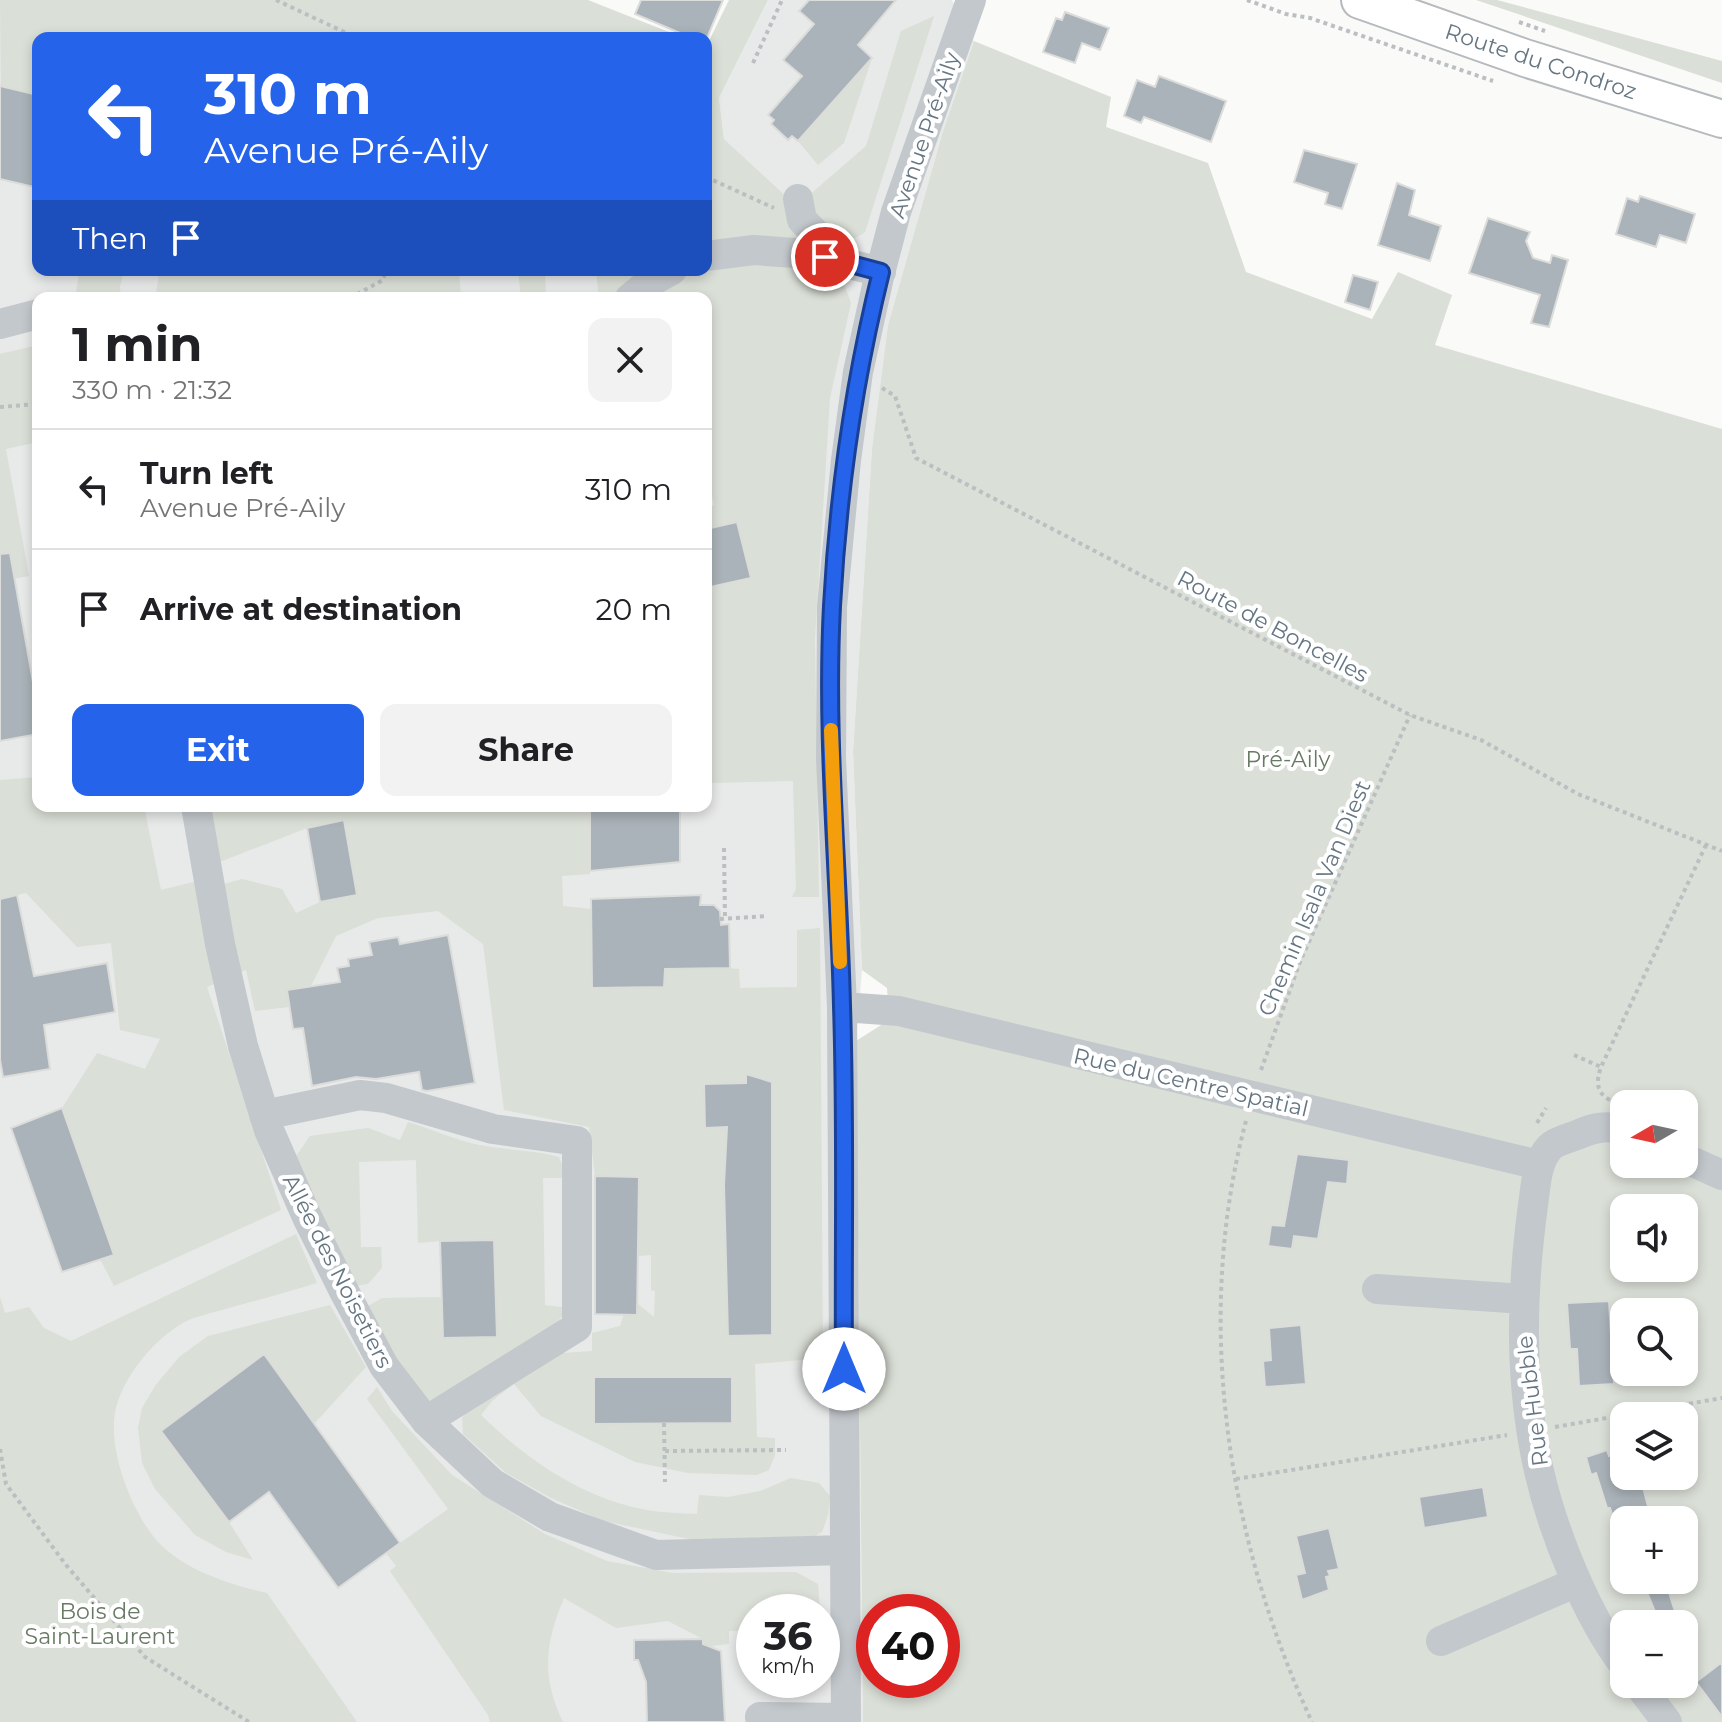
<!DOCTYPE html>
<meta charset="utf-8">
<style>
:root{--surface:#fff;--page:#f2f2f2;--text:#202124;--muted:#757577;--line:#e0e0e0;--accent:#2563eb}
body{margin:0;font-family:Montserrat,sans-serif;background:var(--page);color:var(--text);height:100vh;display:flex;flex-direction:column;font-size:30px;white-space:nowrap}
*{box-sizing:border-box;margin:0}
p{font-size:26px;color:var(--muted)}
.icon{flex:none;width:44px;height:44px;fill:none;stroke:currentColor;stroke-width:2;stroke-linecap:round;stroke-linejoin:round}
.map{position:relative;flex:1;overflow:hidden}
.details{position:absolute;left:32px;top:292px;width:680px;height:520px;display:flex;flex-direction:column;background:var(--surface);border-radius:16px;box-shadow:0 4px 12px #0003}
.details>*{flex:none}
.guide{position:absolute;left:32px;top:32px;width:680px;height:244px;border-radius:16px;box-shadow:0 4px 12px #0003;background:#2563eb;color:#fff;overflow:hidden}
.needle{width:52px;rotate:261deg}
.tools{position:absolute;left:1610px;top:1090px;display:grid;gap:16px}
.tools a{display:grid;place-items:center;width:88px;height:88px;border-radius:16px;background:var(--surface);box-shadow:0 4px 12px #0003;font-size:40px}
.speed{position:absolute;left:736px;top:1594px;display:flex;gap:16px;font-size:40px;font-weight:700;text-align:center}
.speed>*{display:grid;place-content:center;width:104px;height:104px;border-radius:50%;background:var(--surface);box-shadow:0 4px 12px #0003;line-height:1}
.speed small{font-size:20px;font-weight:400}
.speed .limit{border:12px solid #d22;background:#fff;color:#111}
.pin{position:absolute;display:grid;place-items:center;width:68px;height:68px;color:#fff;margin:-34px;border:4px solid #fff;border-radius:50%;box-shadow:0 2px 8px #0007}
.me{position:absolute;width:88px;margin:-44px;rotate:0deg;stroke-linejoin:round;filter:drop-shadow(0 0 6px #0008)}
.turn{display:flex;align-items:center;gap:28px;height:168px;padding:0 40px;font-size:36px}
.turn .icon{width:104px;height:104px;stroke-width:2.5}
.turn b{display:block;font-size:56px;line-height:68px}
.then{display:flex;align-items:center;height:76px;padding:0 40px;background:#0003;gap:16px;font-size:30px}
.round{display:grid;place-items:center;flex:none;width:84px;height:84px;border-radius:16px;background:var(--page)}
.summary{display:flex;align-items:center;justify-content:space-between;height:136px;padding:0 40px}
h1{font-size:48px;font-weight:700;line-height:60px}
.cta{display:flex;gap:16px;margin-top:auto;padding:16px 40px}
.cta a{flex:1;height:92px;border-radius:16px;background:var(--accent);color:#fff;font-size:32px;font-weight:700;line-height:92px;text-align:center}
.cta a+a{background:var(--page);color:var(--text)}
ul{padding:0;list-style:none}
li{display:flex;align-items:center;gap:24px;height:120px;padding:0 40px;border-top:2px solid var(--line)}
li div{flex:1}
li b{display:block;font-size:30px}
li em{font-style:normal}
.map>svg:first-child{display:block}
.built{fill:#e8e9e9;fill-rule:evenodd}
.green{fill:#dadfd7;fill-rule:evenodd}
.building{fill:#aab3b9;stroke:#dcdcda;stroke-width:2}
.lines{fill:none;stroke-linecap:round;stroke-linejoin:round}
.major-casing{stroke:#b5babe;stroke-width:40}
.path{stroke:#bbbfc2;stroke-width:4;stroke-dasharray:4 4;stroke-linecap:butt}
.minor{stroke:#c3c8cc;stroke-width:30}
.major{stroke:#fff;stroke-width:36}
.route-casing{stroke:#184099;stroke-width:20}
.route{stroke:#2563eb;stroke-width:14}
.slow{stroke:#f59e0b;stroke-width:14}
.labels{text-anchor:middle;stroke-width:8;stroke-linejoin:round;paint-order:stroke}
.street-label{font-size:22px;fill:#657683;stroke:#fff}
.park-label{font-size:22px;fill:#687a64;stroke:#fff}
</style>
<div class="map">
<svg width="1722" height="1722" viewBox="0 0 1722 1722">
<rect width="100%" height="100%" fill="#fafaf8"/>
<path class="built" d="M0,0L38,38V270H706L787,197L724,139L719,98L768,0H952L974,41L943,131L888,325L872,448L853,752L862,970L856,1041L863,1722H233L0,1450ZM38,298H706V806H38ZM754,1612H822V1680H754Z"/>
<path class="green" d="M0,0H588L684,38H38V95L5,87L1,101Z
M729,0H768L719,98L724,139L787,197H807L866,146L901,31L934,16L865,232C842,254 740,244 706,243V47Z
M1476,0H1497L1722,61V83Z
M974,41L1111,97L1106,127L1208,163L1246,272L1372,319L1398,272L1452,295L1435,345L1722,429V1722H863L856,1041L889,1020L887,988L862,970L853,752L872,448L888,325L943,131ZM1624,1104H1684V1164H1624ZM1624,1208H1684V1268H1624ZM1624,1312H1684V1372H1624ZM1624,1416H1684V1476H1624ZM1624,1520H1684V1580H1624ZM874,1612H942V1680H874ZM1624,1624H1684V1684H1624Z
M872,58L844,143L818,165L798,141Z
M706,265H806L842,279L851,303L830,398L815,639L819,897H792L796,889L793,781L706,783V580L708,588L751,578L737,522L710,528L706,510V508L714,505L706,468V298H644C662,283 683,270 706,270Z
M87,270H124L120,287L121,298H75L79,274Z
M160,270H459L461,298H155Z
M518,270H545L546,298H521Z
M596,270H648L607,298H566L565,294L598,292Z
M38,345V442L6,449L29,576L0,581V354Z
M38,777V806H144L161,890L197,881L199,891L242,879L282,889L296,913L320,902L356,895L344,820L307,828L212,865L203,806H633L590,809V874L562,876L563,906L591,909L592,988L665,964L739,969L740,988L797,987V930L820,928L823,1358L755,1364L757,1437L775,1438V1455L769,1470L757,1475L688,1473L635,1462L541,1416L514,1384L492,1401L481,1415C526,1459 583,1499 647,1510C663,1513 680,1513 697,1514L699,1495L728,1497L760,1491L791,1478L819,1483L830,1496L828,1515L822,1532L802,1544L708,1543L604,1521L551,1498L506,1473L463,1434L462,1418L472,1400L549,1354L592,1351V1333L620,1326L624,1314H637L638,1304L654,1317L655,1291L651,1290V1255L638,1256L639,1177L595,1176L589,1127L504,1110L483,944L438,911L378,918L336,936L311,986L287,990L289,1007L255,1011L246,970L207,987L281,1210L114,1286L100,1259L62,1108L97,1053L145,1069L160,1039L120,1030L111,943L77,947L26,893L0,899V780ZM746,1074L772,1082V1335L724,1184L727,1127H705L704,1084L746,1083ZM594,1377H732V1423L594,1424Z
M408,1122C431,1129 455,1140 479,1145C506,1150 533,1150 559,1157L567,1178H543L545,1305L569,1308L548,1333L427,1405L400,1368L368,1306L382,1298L442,1297L443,1338L440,1241L418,1243L416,1160L359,1162L361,1247H381L382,1268L368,1284L348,1287L294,1159L310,1136L368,1128L400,1140Z
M296,1234L317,1283C288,1292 258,1300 229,1308C213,1313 192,1316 178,1326C152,1343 128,1372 118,1401C103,1441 131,1512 158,1542C184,1570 231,1585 267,1593L357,1722H0V1297L5,1313L29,1307L44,1328L71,1341Z
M330,1305L366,1367L314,1424L263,1354L161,1431L229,1522L253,1560L226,1552L195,1535L155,1489L142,1463L138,1428L142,1408L155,1386L179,1357L208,1336Z
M377,1387L392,1411L452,1475L545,1534L607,1561L673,1573L796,1572L818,1584L820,1612H754V1630L729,1631V1644L704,1647L703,1639L668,1621L616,1628L564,1598C545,1643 541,1677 563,1722H490L488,1715L390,1571L396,1566L386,1553L448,1509L367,1399Z"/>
<path class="building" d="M641,0H723L707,38H692L635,14Z
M809,0H896L858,45L872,58L798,141L792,136L788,140L771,124L774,120L768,115L802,76L783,60L814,24L799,11Z
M1065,12L1109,28L1100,50L1082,43L1075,63L1043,52L1056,18L1062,20Z
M1159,76L1226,101L1211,142L1144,117L1141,123L1124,116L1137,80L1155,87Z
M0,86L38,95V188L0,179Z
M1304,150L1357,164L1342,209L1325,204L1328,193L1294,182Z
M1397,183L1415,190L1409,215L1441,226L1430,261L1378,245Z
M1640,196L1695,214L1686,243L1660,235L1656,247L1616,234L1627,198L1638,202Z
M1488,218L1530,232L1526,241L1533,258L1550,263L1552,255L1568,260L1549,327L1531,323L1540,295L1469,273Z
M1353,275L1378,282L1370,310L1345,302Z
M737,522L751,578L706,588V529Z
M10,553L38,710V734L0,741V554Z
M680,808V862L590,871V809Z
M344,820L357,895L320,902L307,828Z
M17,895L34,976L107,963L115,1012L44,1025L50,1069L3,1077L0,1060V899Z
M701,895L700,905H714L720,911L721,925L729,924L730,968L665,969L664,987L592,988L591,899Z
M448,935L475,1083L427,1091L422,1090L419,1072L376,1079L356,1077L312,1086L303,1028L293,1029L287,990L340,982L337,968L349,966L348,959L372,955L369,942L398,937L400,944Z
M746,1074L772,1082V1335L728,1336L724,1185L727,1127L705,1128L704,1084L746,1083Z
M62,1108L114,1255L62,1272L11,1128Z
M1297,1154L1349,1160L1347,1184L1328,1182L1318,1239L1294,1236L1292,1249L1268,1246L1271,1225L1284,1226Z
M595,1176L639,1177L637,1315L595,1314Z
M494,1240L497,1337L443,1338L440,1241Z
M1609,1301L1614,1384L1579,1386L1577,1349H1570L1567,1303Z
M1301,1325L1306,1384L1265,1387L1263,1361L1271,1360L1269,1328Z
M264,1354L400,1543L338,1588L269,1492L229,1522L161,1431Z
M594,1377H732V1423L594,1424Z
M1607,1450L1609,1456L1624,1452V1476H1640L1649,1510L1644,1513L1646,1520H1614L1610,1508H1607L1596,1473L1591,1475L1586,1457Z
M1483,1487L1488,1517L1424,1528L1419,1497Z
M1329,1528L1339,1569L1328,1571L1330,1576L1326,1577L1329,1590L1302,1600L1296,1575L1305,1573L1296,1536Z
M1655,1580H1665L1679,1624H1660L1644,1585Z
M703,1639V1644L721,1651L725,1722H647L646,1682L638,1660H634V1640Z
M1722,1662V1717L1696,1682Z"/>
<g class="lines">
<g class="major-casing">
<path id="major" d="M1360,0L1525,58L1722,119"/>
</g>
<path class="path" d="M276,0L357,38
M1247,0L1286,14L1310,18L1493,81
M1519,22L1545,31
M753,63L782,0
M706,177L774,208
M350,298L383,280L386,270
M882,388L895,396L916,458L1410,715L1481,740L1578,794L1722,851
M0,407L38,404
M724,848L725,919
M720,919L766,916
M1574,1055L1601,1067
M1261,1070L1300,962L1410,715
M1610,1100C1596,1093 1596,1081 1601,1067L1706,845
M1246,1121C1193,1318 1227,1539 1312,1722
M1537,1123L1546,1108
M664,1423L665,1482
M1555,1427L1722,1398
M0,1449L6,1484L66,1565L145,1657L249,1722
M665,1451L786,1450
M1236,1479L1507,1435"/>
<path class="minor" d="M798,199L802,220L815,233L825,257
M706,256L754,250L808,254L881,272
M630,298L647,284L672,270
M0,324L38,314
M196,806L220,944L243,1046L269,1130L307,1217L345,1293L384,1366L426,1421L492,1483L550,1517L656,1555L845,1550
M842,1007L899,1011L1539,1165
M264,1115L360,1095L386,1098L493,1129L577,1141V1327L426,1421
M1624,1131C1608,1124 1593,1128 1577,1135C1569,1138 1556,1141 1550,1147C1536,1162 1536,1186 1533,1205C1521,1295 1519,1382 1539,1471C1553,1532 1586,1615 1624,1665
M1684,1158L1722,1175
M1377,1289L1524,1299
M1441,1641L1577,1582
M1638,1684L1667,1722
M760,1717L846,1718
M846,1722L842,1007L831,758L832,607L846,460L858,372L879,277L896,212L971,0"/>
<use href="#major" class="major"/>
</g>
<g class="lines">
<g class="route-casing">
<path id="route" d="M825,257L881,272C854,381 838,494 832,606C825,740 839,873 842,1006C846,1127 843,1248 844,1369"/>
</g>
<use href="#route" class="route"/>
<path class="slow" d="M831,730L840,962"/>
</g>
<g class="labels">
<g class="street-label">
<text transform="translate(1541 61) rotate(18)" y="8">Route du Condroz</text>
<text transform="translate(924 135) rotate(-71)" y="8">Avenue Pré-Aily</text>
<text transform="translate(1273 626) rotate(28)" y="8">Route de Boncelles</text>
<text transform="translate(1314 898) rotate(-67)" y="8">Chemin Isala Van Diest</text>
<text transform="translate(1191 1082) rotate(13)" y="8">Rue du Centre Spatial</text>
<text transform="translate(338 1271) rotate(63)" y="8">Allée des Noisetiers</text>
<text transform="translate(1532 1401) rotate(-97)" y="8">Rue Hubble</text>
</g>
<g class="park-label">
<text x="1288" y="767">Pré-Aily</text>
<text x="100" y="1619">Bois de<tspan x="100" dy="25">Saint-Laurent</tspan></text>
</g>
</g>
</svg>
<div class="tools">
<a><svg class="needle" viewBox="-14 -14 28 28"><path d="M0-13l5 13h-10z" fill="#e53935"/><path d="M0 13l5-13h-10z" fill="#757577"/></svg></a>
<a><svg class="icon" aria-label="sound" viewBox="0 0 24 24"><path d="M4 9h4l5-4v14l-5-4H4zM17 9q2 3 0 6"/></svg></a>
<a><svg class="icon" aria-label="search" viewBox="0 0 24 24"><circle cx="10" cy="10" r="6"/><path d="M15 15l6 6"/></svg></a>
<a><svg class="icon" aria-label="layers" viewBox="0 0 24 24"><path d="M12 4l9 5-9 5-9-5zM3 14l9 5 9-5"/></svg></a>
<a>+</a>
<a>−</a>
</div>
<div class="speed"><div>36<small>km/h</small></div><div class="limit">40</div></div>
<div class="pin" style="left:825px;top:257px;background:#d93025"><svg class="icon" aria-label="arrive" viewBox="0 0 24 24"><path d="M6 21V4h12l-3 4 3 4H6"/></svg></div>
<svg class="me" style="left:844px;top:1369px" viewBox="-20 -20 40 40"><circle r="19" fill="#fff"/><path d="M0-13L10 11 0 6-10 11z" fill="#2563eb"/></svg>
<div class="guide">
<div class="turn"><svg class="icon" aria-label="left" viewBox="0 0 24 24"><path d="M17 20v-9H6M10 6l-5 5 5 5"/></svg><div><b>310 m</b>Avenue Pré-Aily</div></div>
<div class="then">Then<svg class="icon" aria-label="arrive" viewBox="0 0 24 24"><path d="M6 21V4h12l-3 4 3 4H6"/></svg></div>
</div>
<section class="details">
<div class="summary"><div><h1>1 min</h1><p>330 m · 21:32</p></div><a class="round"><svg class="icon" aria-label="close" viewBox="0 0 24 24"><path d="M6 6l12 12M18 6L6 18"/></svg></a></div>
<ul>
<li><svg class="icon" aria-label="left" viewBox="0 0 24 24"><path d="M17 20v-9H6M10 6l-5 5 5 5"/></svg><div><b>Turn left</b><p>Avenue Pré-Aily</p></div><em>310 m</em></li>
<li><svg class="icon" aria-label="arrive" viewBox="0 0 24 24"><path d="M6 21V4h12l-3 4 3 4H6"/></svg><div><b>Arrive at destination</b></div><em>20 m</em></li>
</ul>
<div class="cta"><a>Exit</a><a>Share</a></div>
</section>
</div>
